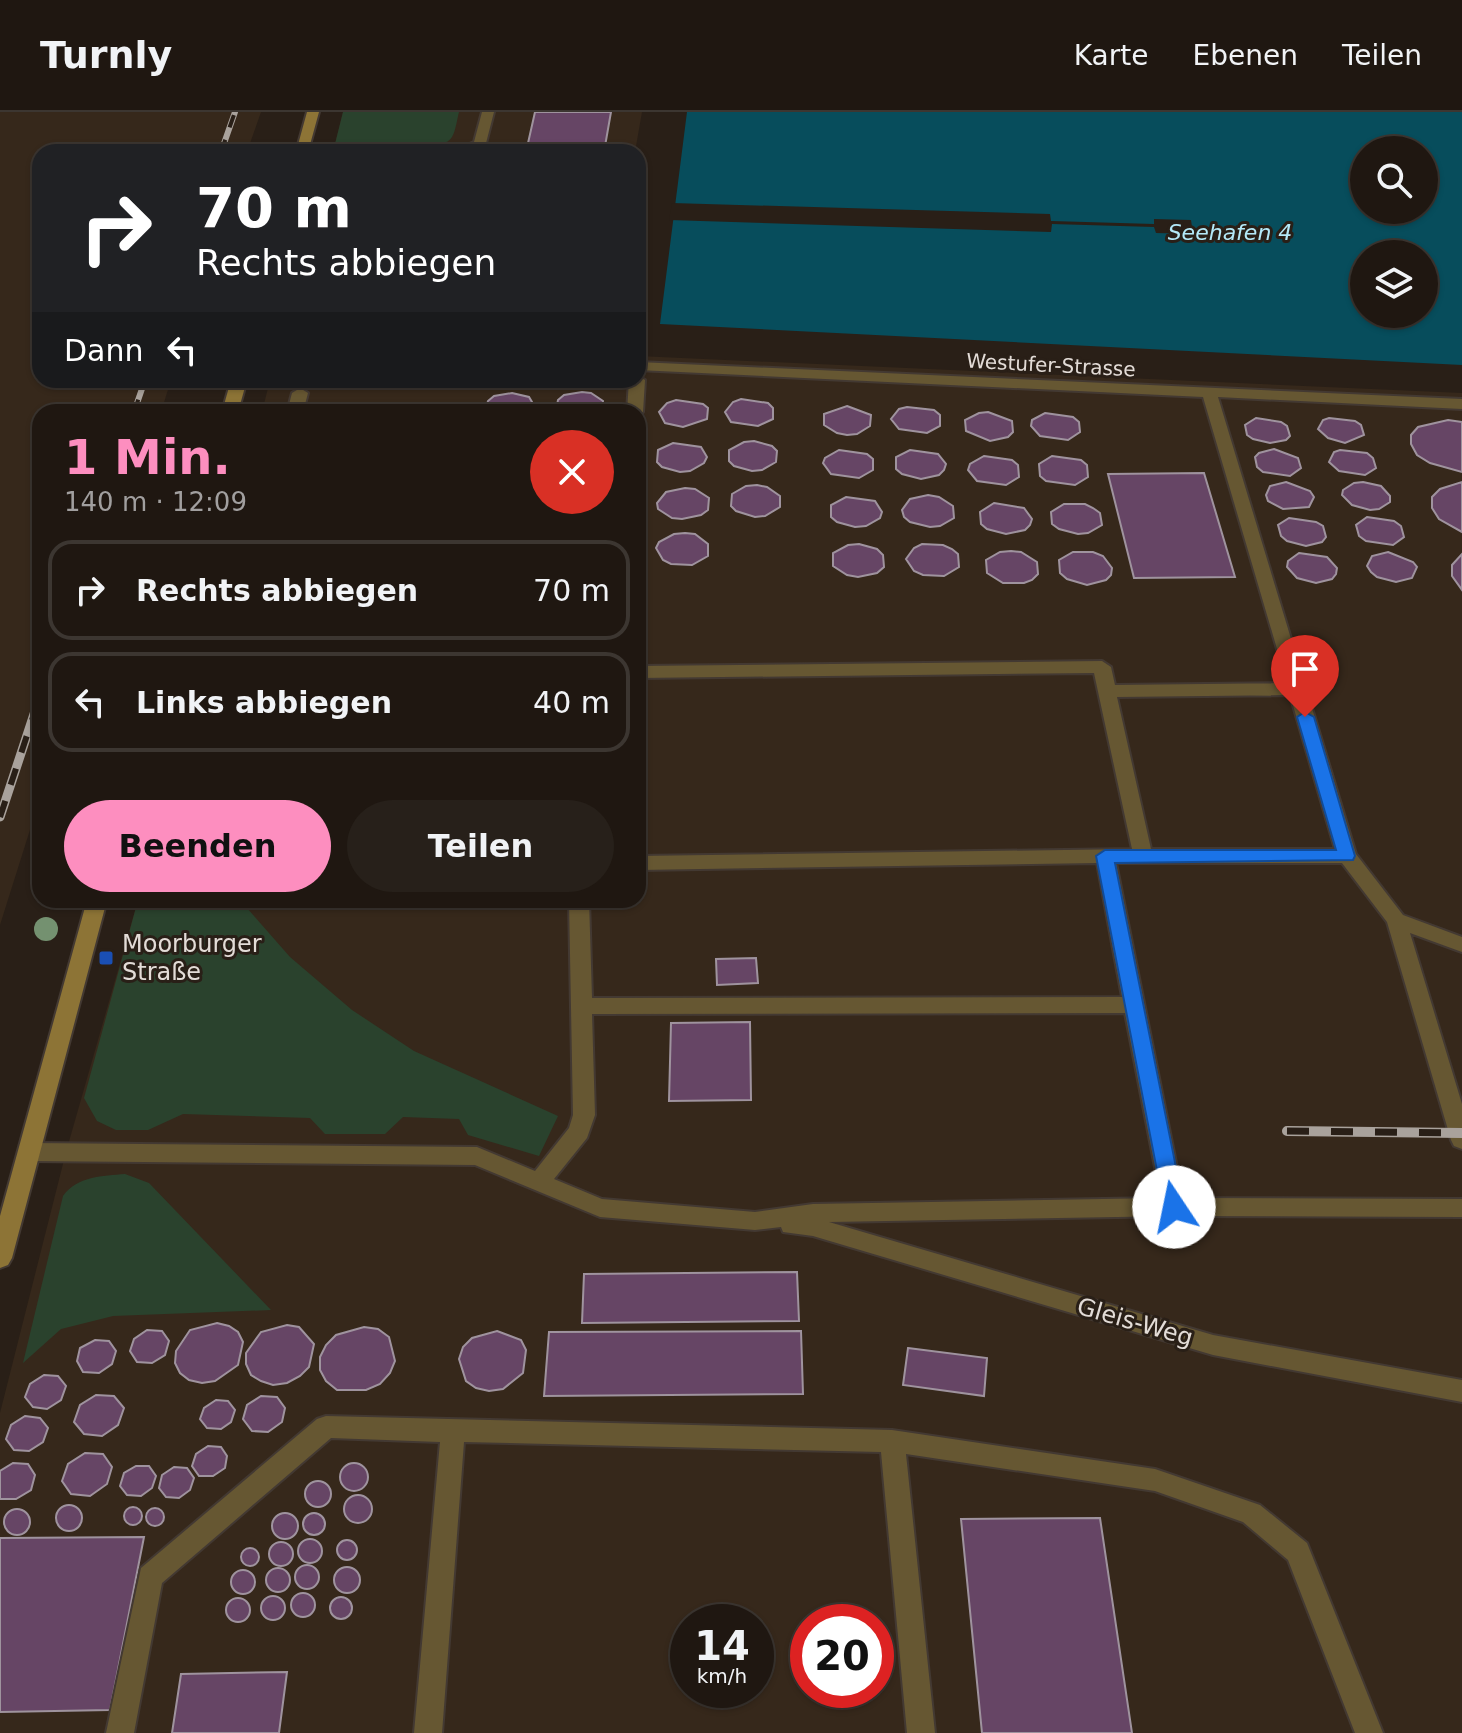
<!DOCTYPE html>
<html lang="de">
<meta charset="utf-8">
<style>
:root{--surface:#1f1711;--page:#27201a;--text:#f1f3f6;--muted:#a19f9f;--line:#3c3631;--accent:#fd8ebf}
body{margin:0;font-family:"DejaVu Sans",sans-serif;background:var(--page);color:var(--text);height:100vh;display:flex;flex-direction:column;font-size:30px;white-space:nowrap}
*{box-sizing:border-box;margin:0}
p{font-size:26px;color:var(--muted)}
.icon{flex:none;width:44px;height:44px;fill:none;stroke:currentColor;stroke-width:2;stroke-linecap:round;stroke-linejoin:round}
.map{position:relative;flex:1;overflow:hidden}
.side{position:absolute;left:32px;top:292px;width:614px;height:504px;display:flex;flex-direction:column;background:var(--surface);border-radius:24px;box-shadow:0 2px 6px #0004,0 0 0 2px var(--line)}
.side>*{flex:none}
.hud{position:absolute;left:32px;top:32px;width:614px;height:244px;border-radius:24px;box-shadow:0 2px 6px #0004,0 0 0 2px var(--line);background:#202124;color:#fff;overflow:hidden}
.controls{position:absolute;left:1350px;top:24px;display:grid;gap:16px}
.controls a{display:grid;place-items:center;width:88px;height:88px;border-radius:50%;background:var(--surface);box-shadow:0 2px 6px #0004,0 0 0 2px var(--line);font-size:40px}
.speed{position:absolute;left:670px;top:1492px;display:flex;gap:16px;font-size:40px;font-weight:700;text-align:center}
.speed>*{display:grid;place-content:center;width:104px;height:104px;border-radius:50%;background:var(--surface);box-shadow:0 2px 6px #0004,0 0 0 2px var(--line);line-height:1}
.speed small{font-size:20px;font-weight:400}
.speed .limit{border:12px solid #d22;background:#fff;color:#111}
.pin{position:absolute;display:grid;place-items:center;width:68px;height:68px;color:#fff;margin:-82px -34px;border-radius:50% 50% 50% 0;rotate:-45deg;box-shadow:0 0 8px #0007}
.pin .icon{rotate:45deg}
.me{position:absolute;width:88px;margin:-44px;rotate:349deg;stroke-linejoin:round;filter:drop-shadow(0 0 6px #0008)}
.turn{display:flex;align-items:center;gap:28px;height:168px;padding:0 32px;font-size:36px}
.turn .icon{width:104px;height:104px;stroke-width:2.5}
.turn b{display:block;font-size:56px;line-height:68px}
.then{display:flex;align-items:center;height:76px;padding:0 32px;background:#0003;gap:16px;font-size:30px}
.round{display:grid;place-items:center;flex:none;width:84px;height:84px;border-radius:42px;background:var(--page)}
.head{display:flex;align-items:center;justify-content:space-between;height:136px;padding:0 32px}
h1{font-size:48px;font-weight:600;line-height:60px;color:var(--accent)}
.action{display:flex;gap:16px;margin-top:auto;padding:16px 32px}
.action a{flex:1;height:92px;border-radius:48px;background:var(--accent);color:#111;font-size:32px;font-weight:600;line-height:92px;text-align:center}
.action a+a{background:var(--page);color:var(--text)}
ul{padding:0;list-style:none}
li{display:flex;align-items:center;gap:24px;height:100px;margin:0 16px 12px;padding:0 16px;border:4px solid var(--line);border-radius:24px}
li div{flex:1}
li b{display:block;font-size:30px}
li em{font-style:normal}
header{display:flex;align-items:center;gap:48px;box-sizing:border-box;height:112px;padding:0 40px;background:var(--surface);border-bottom:2px solid var(--line)}
header strong{font-size:38px}
nav{display:flex;gap:44px;margin-inline-start:auto;font-size:28px}
.map>svg:first-child{display:block}
.built{fill:#36281b;fill-rule:evenodd}
.green{fill:#2a422d}
.water{fill:#074d5c;fill-rule:evenodd}
.pier{fill:#291f17}
.building{fill:#664565;stroke:#9f939e;stroke-width:2}
.lines{fill:none;stroke-linecap:round;stroke-linejoin:round}
.service-casing{stroke:#433932;stroke-width:4}
.secondary-casing{stroke:#433932;stroke-width:4}
.service{fill:#665732;fill-rule:evenodd}
.secondary{fill:#8d7436;fill-rule:evenodd}
.rail-far2-casing{stroke:#a9a29c;stroke-width:6}
.rail-far1-casing{stroke:#a9a29c;stroke-width:9}
.rail-casing{stroke:#a9a29c;stroke-width:10}
.rail-far2{stroke:#291f17;stroke-width:4;stroke-dasharray:13;stroke-linecap:butt}
.rail-far1{stroke:#291f17;stroke-width:6;stroke-dasharray:17;stroke-linecap:butt}
.rail{stroke:#291f17;stroke-width:7;stroke-dasharray:22;stroke-linecap:butt}
.tree{fill:#749170}
.route{fill:#1a73e8;stroke:#114b97;stroke-width:2}
.transit-dot{fill:#1a4fb4;stroke:#291f17;stroke-width:3}
.labels{text-anchor:middle;stroke-width:6;stroke-linejoin:round;paint-order:stroke}
.far-street-label{font-size:20px;fill:#e3dcd7;stroke:#291f17}
.far-water-label{font-size:22px;font-style:italic;fill:#b4e9f8;stroke:#291f17}
.poi-label{font-size:24px;fill:#e3dcd7;stroke:#291f17;text-anchor:start}
.street-label{font-size:24px;fill:#e3dcd7;stroke:#291f17}
</style>
<header>
<strong>Turnly</strong>
<nav><a>Karte</a><a>Ebenen</a><a>Teilen</a></nav>
</header>
<div class="map">
<svg width="1462" height="1621" viewBox="0 0 1462 1621">
<rect width="100%" height="100%" fill="#291f17"/>
<path class="built" d="M0,0H261L247,40H40V268H171L161,300H40V686L0,813Z
M343,0H642L635,40H333Z
M638,244L1462,281V1621H0V1301L66,1040L138,788H638V300H262L270,268H638ZM688,1510H756V1578H688ZM808,1510H876V1578H808Z"/>
<path class="green" d="M343,0H459C457,7 456,18 452,25C438,46 357,40 333,40Z
M138,788H240L290,845L352,898L414,939L558,1004L539,1044L468,1023L459,1007L403,1005L385,1022H325L310,1006L183,1002L148,1018H116L97,1009L84,986Z
M125,1062L149,1071L271,1198L113,1204L61,1217L23,1251L63,1084C77,1064 103,1064 125,1062Z"/>
<path class="water" d="M687,0H1462V253L660,212ZM1364,38H1424V98H1364ZM1364,142H1424V202H1364Z"/>
<path class="pier" d="M672,91L1050,102L1051,109L1154,112V107L1191,108L1193,122L1156,121L1154,115L1052,112L1051,120L669,108Z"/>
<path class="building" d="M535,0H611L604,40H526Z
M582,280L591,281L603,289L602,300L556,298L558,288L564,283Z
M512,281L529,285L535,295L532,300L485,299L488,289L494,284Z
M741,287L768,291L773,296V307L758,314L731,310L725,300L733,290Z
M676,288L703,292L708,296L707,307L683,315L665,311L659,300L667,291Z
M847,294L871,303L870,314L857,322L847,323L837,321L824,313V302Z
M907,295L934,298L940,303V314L927,321L899,317L891,307L899,297Z
M988,300L1012,309L1013,320L1008,325L990,329L966,319L965,308L979,301Z
M1045,301L1073,305L1079,310L1080,320L1068,328L1040,324L1031,314L1032,308Z
M1256,306L1281,310L1287,314L1290,324L1286,328L1270,331L1253,327L1247,323L1245,313Z
M1329,306L1355,309L1361,313L1364,323L1345,331L1328,326L1318,317L1323,308Z
M1448,308L1462,310V360L1430,351L1417,343L1411,332V323L1418,315Z
M754,329L772,334L777,339L776,350L762,358L752,359L734,354L729,349V338L744,330Z
M673,331L701,335L707,345L704,351L690,359L680,360L662,355L657,350L658,338Z
M1274,337L1298,346L1301,356L1290,364L1263,360L1257,355L1255,345L1259,341Z
M839,338L867,342L873,347V358L859,366L831,362L823,351L825,346Z
M910,338L938,342L946,352L944,358L939,363L921,367L902,362L896,357V345Z
M1340,338L1367,341L1373,346L1376,356L1365,363L1339,359L1329,350L1334,340Z
M984,344L1012,348L1018,353L1019,365L1006,373L977,369L968,358L970,352Z
M1052,344L1081,348L1087,353L1088,365L1075,373L1046,369L1040,364L1039,352Z
M1204,361L1235,465L1134,466L1108,362Z
M1286,370L1310,379L1314,385L1309,395L1283,397L1268,389L1266,383L1270,374Z
M1363,370L1381,374L1390,384V390L1379,397L1370,398L1352,393L1342,383L1343,378L1354,371Z
M1462,370V420L1439,407L1432,396V385L1440,377Z
M757,373L767,375L780,384V395L765,404L755,405L736,399L731,394L732,382L746,374Z
M685,376L695,377L709,386L708,398L701,403L682,407L672,406L658,397L657,391L666,380Z
M928,383L939,385L953,394L954,406L940,414L930,415L910,410L904,405L902,398L910,387Z
M846,385L875,389L882,400L880,406L866,414L855,415L837,410L831,405V393Z
M994,391L1024,396L1032,407L1030,413L1025,418L1006,422L987,417L981,412L980,400Z
M1064,392H1085L1093,396L1100,401L1102,413L1088,421L1078,422L1059,417L1052,412L1051,400Z
M1367,405L1394,409L1401,414L1404,425L1393,433L1366,429L1359,424L1356,413Z
M1289,406L1316,410L1323,414L1326,425L1322,430L1306,434L1287,429L1281,424L1278,413Z
M685,421L695,422L708,432V444L692,453L671,452L663,448L656,436L659,430L674,422Z
M859,432L877,437L883,443L884,455L877,461L858,465L847,463L833,454V441L848,433Z
M922,432L943,433L952,437L958,442L959,455L944,464L923,463L914,459L906,447L914,436Z
M1011,439L1021,440L1037,450L1038,462L1032,468L1024,471H1003L987,461L986,448L1000,440Z
M1073,440H1093L1103,444L1112,456L1111,463L1106,468L1087,473L1067,467L1060,461L1059,448Z
M1388,440L1413,450L1417,455L1412,466L1396,470L1377,465L1371,460L1367,454L1372,444Z
M1299,441L1327,445L1337,456L1336,462L1332,467L1316,471L1297,466L1287,455L1288,449Z
M1462,442V478L1452,464V453Z
M756,846L758,871L717,873L716,847Z
M750,910L751,988L669,989L671,911Z
M797,1160L799,1209L582,1211L584,1162Z
M217,1211L229,1214L238,1220L243,1230L238,1253L215,1269L202,1271L189,1268L180,1261L175,1251L176,1239L190,1218Z
M287,1213L299,1215L314,1232L309,1255L300,1264L287,1271L273,1273L261,1269L251,1263L246,1252V1241L261,1220Z
M364,1215L378,1217L389,1225L395,1249L390,1261L380,1272L366,1278H337L326,1269L320,1258V1245L326,1233L336,1223Z
M147,1218L162,1219L169,1229L165,1243L152,1251L137,1250L130,1239L134,1227Z
M497,1219L521,1228L526,1238L523,1261L503,1277L489,1279L476,1276L466,1269L459,1247L463,1235L472,1226Z
M801,1219L803,1282L544,1284L549,1220Z
M95,1228L109,1229L116,1239L112,1252L99,1261L83,1260L77,1249L80,1236Z
M908,1236L987,1246L984,1284L903,1273Z
M44,1263L58,1264L66,1274L61,1288L47,1297L33,1295L25,1285L30,1272Z
M96,1283L114,1284L124,1296L118,1313L102,1324L84,1322L74,1310L80,1293Z
M261,1284L277,1285L285,1296L282,1310L268,1320L252,1319L243,1307L247,1293Z
M216,1288L228,1289L235,1298L231,1310L221,1317L207,1316L200,1307L204,1296Z
M25,1304L40,1306L48,1316L43,1330L29,1339L14,1338L6,1327L11,1313Z
M208,1334L221,1335L227,1344L225,1356L213,1364H199L192,1354L196,1342Z
M85,1341L103,1342L112,1355L107,1372L90,1384L71,1382L62,1369L68,1352Z
M13,1351L28,1352L35,1363L31,1378L16,1387H0V1359Z
M340 1365a14 14 0 1 1 28 0a14 14 0 1 1-28 0Z
M136,1354H149L156,1364L152,1376L141,1384L127,1383L120,1374L124,1361Z
M174,1355L187,1356L194,1366L190,1378L179,1386L166,1385L159,1376L162,1363Z
M305 1382a13 13 0 1 1 26 0a13 13 0 1 1-26 0Z
M344 1397a14 14 0 1 1 28 0a14 14 0 1 1-28 0Z
M56 1406a13 13 0 1 1 26 0a13 13 0 1 1-26 0Z
M124 1404a9 9 0 1 1 18 0a9 9 0 1 1-18 0Z
M146 1405a9 9 0 1 1 18 0a9 9 0 1 1-18 0Z
M4 1410a13 13 0 1 1 26 0a13 13 0 1 1-26 0Z
M303 1412a11 11 0 1 1 22 0a11 11 0 1 1-22 0Z
M272 1414a13 13 0 1 1 26 0a13 13 0 1 1-26 0Z
M1100,1406L1132,1621H982L961,1407Z
M144,1425L110,1598L0,1600V1426Z
M298 1439a12 12 0 1 1 24 0a12 12 0 1 1-24 0Z
M337 1438a10 10 0 1 1 20 0a10 10 0 1 1-20 0Z
M269 1442a12 12 0 1 1 24 0a12 12 0 1 1-24 0Z
M241 1445a9 9 0 1 1 18 0a9 9 0 1 1-18 0Z
M295 1465a12 12 0 1 1 24 0a12 12 0 1 1-24 0Z
M334 1468a13 13 0 1 1 26 0a13 13 0 1 1-26 0Z
M266 1468a12 12 0 1 1 24 0a12 12 0 1 1-24 0Z
M231 1470a12 12 0 1 1 24 0a12 12 0 1 1-24 0Z
M291 1493a12 12 0 1 1 24 0a12 12 0 1 1-24 0Z
M261 1496a12 12 0 1 1 24 0a12 12 0 1 1-24 0Z
M330 1496a11 11 0 1 1 22 0a11 11 0 1 1-22 0Z
M226 1498a12 12 0 1 1 24 0a12 12 0 1 1-24 0Z
M287,1560L279,1621H172L181,1562Z"/>
<g class="lines">
<g class="service-casing">
<path id="service" d="M482,0H494L485,35L469,40H451L474,30Z
M638,250L1462,287V297L1218,285L1356,742L1403,803L1462,825V840L1410,821L1462,992V1037L1454,1034L1451,1028L1387,810L1342,751H1116L1183,1086L1462,1087V1105L1174,1104L829,1110L1213,1223L1462,1268V1290L1213,1243L813,1124L783,1120L781,1115L755,1118L600,1105L475,1053L29,1049L21,1046L18,1040L21,1034L29,1031L477,1035L535,1059L569,1016L573,1003L569,788H589L592,886L1122,885L1097,751L638,758V744L1132,737L1094,561L638,566V554L1102,549L1111,555L1115,573L1287,571L1203,285L638,258ZM1290,583L1335,737H1151L1117,585ZM1125,901L1161,1086L813,1092L755,1100L602,1087L554,1067L587,1026L595,1003L592,902Z
M638,264L645,268L643,300L638,304V300H627L629,268H638Z
M300,276L308,281L303,300H287L292,281Z
M326,1304L892,1318L1155,1357L1260,1393L1307,1431L1383,1621H1355L1288,1448L1243,1410L1155,1379L906,1342L935,1621H907L881,1340L464,1330L442,1621H414L440,1330L331,1326L162,1471L134,1621H106L141,1456L317,1307Z"/>
</g>
<g class="secondary-casing">
<path id="secondary" d="M307,0H319L308,40H296Z
M231,268H247L238,300H222Z
M87,788H107L12,1146L8,1153L0,1156V1104Z"/>
</g>
<use href="#service" class="service"/>
<use href="#secondary" class="secondary"/>
<g class="rail-far2-casing">
<path id="rail-far2" d="M221,40L235,0
M134,300L145,268"/>
</g>
<g class="rail-far1-casing">
<path id="rail-far1" d="M0,705L40,584"/>
</g>
<g class="rail-casing">
<path id="rail" d="M1287,1019L1462,1021"/>
</g>
<use href="#rail-far2" class="rail-far2"/>
<use href="#rail-far1" class="rail-far1"/>
<use href="#rail" class="rail"/>
</g>
<circle class="tree" cx="46" cy="817" r="12"/>
<path class="route" d="M1305,600L1314,605L1355,744L1353,748L1115,751L1184,1095L1181,1101L1174,1104L1167,1101L1164,1095L1096,744L1105,738H1336L1297,605Z"/>
<rect class="transit-dot" x="98" y="838" width="16" height="16" rx="4"/>
<g class="labels">
<g class="far-street-label">
<text transform="translate(1051 253) rotate(3)" y="7">Westufer-Strasse</text>
</g>
<g class="far-water-label">
<text x="1230" y="128">Seehafen 4</text>
</g>
<g class="poi-label">
<text x="122" y="840">Moorburger<tspan x="122" dy="28">Straße</tspan></text>
</g>
<g class="street-label">
<text transform="translate(1135 1210) rotate(16)" y="8">Gleis-Weg</text>
</g>
</g>
</svg>
<div class="controls">
<a><svg class="icon" aria-label="search" viewBox="0 0 24 24"><circle cx="10" cy="10" r="6"/><path d="M15 15l6 6"/></svg></a>
<a><svg class="icon" aria-label="layers" viewBox="0 0 24 24"><path d="M12 4l9 5-9 5-9-5zM3 14l9 5 9-5"/></svg></a>
</div>
<div class="speed"><div>14<small>km/h</small></div><div class="limit">20</div></div>
<div class="pin" style="left:1305px;top:605px;background:#d93025"><svg class="icon" aria-label="arrive" viewBox="0 0 24 24"><path d="M6 21V4h12l-3 4 3 4H6"/></svg></div>
<svg class="me" style="left:1174px;top:1095px" viewBox="-20 -20 40 40"><circle r="19" fill="#fff"/><path d="M0-13L10 11 0 6-10 11z" fill="#1a73e8"/></svg>
<div class="hud">
<div class="turn"><svg class="icon" aria-label="right" viewBox="0 0 24 24"><path d="M7 20v-9h11M14 6l5 5-5 5"/></svg><div><b>70 m</b>Rechts abbiegen</div></div>
<div class="then">Dann<svg class="icon" aria-label="left" viewBox="0 0 24 24"><path d="M17 20v-9H6M10 6l-5 5 5 5"/></svg></div>
</div>
<section class="side">
<div class="head"><div><h1>1 Min.</h1><p>140 m · 12:09</p></div><a class="round" style="background:#d93025;color:#fff"><svg class="icon" aria-label="close" viewBox="0 0 24 24"><path d="M6 6l12 12M18 6L6 18"/></svg></a></div>
<ul>
<li><svg class="icon" aria-label="right" viewBox="0 0 24 24"><path d="M7 20v-9h11M14 6l5 5-5 5"/></svg><div><b>Rechts abbiegen</b></div><em>70 m</em></li>
<li><svg class="icon" aria-label="left" viewBox="0 0 24 24"><path d="M17 20v-9H6M10 6l-5 5 5 5"/></svg><div><b>Links abbiegen</b></div><em>40 m</em></li>
</ul>
<div class="action"><a>Beenden</a><a>Teilen</a></div>
</section>
</div>
